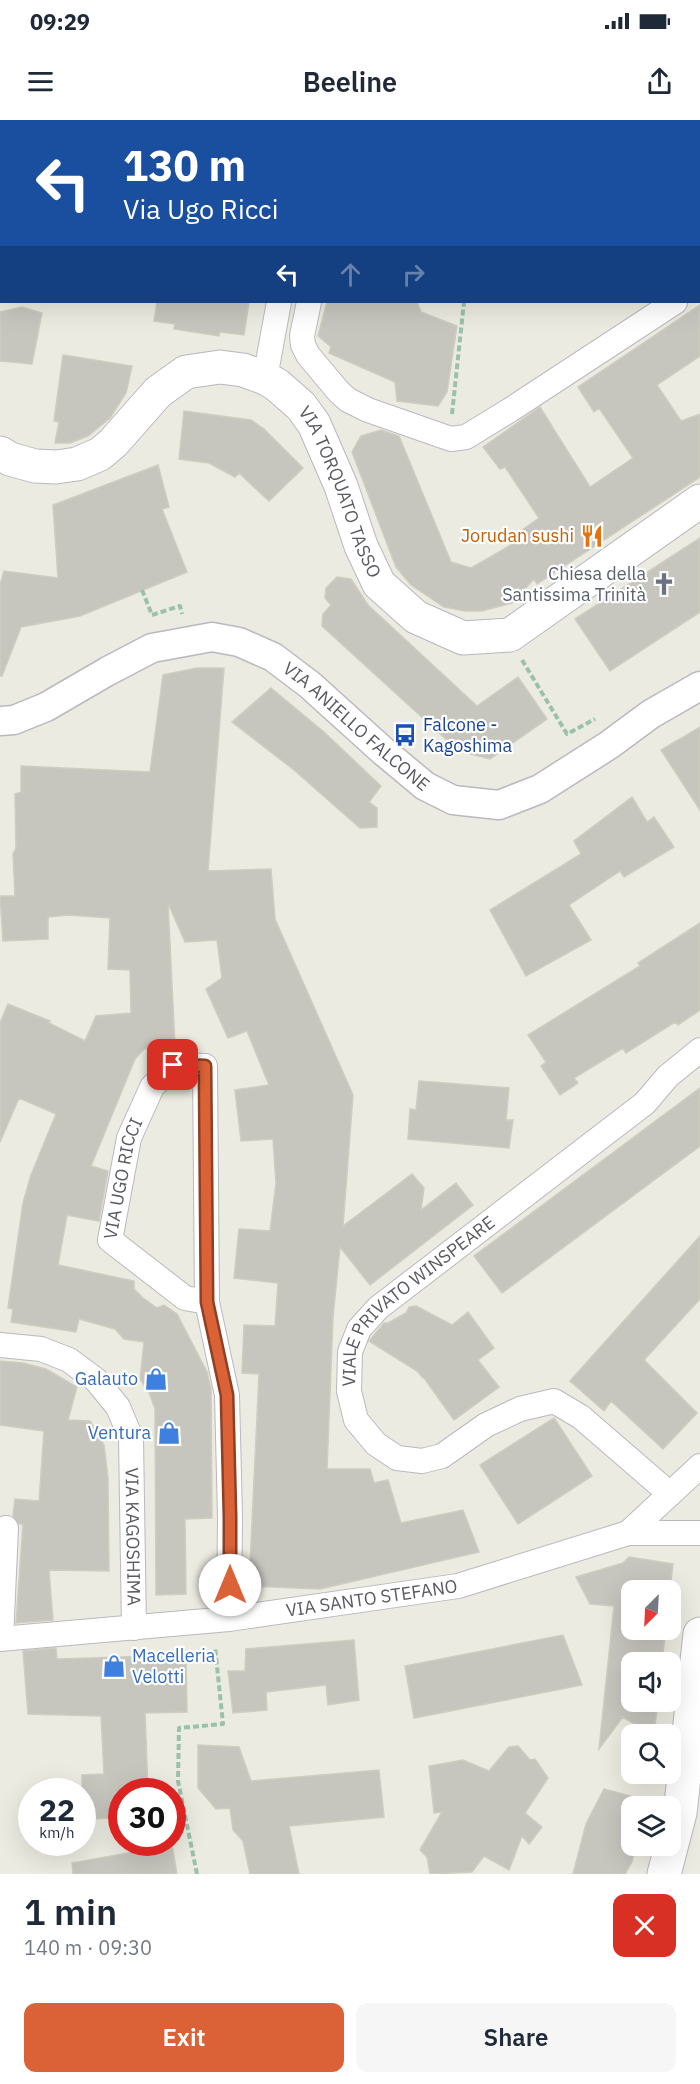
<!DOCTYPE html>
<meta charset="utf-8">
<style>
:root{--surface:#fff;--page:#f6f6f7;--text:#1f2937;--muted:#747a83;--accent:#db6237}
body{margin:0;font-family:"IBM Plex Sans",sans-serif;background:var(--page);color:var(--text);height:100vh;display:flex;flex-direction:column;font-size:22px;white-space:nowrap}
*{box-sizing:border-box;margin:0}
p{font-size:20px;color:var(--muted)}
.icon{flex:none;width:33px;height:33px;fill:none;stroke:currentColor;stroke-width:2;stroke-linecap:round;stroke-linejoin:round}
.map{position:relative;height:1754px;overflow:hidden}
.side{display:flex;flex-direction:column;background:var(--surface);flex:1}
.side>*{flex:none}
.guide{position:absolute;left:0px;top:0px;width:700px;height:183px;box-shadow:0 6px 24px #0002;background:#1a4fa0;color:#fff;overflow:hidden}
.needle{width:39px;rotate:204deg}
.fabs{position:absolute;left:621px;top:1460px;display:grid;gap:12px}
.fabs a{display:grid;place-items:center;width:60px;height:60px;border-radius:12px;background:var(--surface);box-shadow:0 6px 24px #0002;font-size:30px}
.speed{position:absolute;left:18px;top:1658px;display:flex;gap:12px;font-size:30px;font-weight:700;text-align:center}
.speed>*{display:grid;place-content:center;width:78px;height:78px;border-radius:50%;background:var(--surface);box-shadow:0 6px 24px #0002;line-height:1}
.speed small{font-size:15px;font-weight:400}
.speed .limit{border:9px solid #d22;background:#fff;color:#111}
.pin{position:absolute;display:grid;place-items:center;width:51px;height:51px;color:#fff;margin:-26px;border-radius:12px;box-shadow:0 3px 9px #0006}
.me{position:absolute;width:66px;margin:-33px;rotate:0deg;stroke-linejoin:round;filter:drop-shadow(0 0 4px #0008)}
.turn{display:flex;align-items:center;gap:21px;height:126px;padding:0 24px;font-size:27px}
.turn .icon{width:78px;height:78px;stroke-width:2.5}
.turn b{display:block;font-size:42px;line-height:51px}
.lanes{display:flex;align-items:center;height:57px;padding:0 24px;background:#0003;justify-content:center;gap:30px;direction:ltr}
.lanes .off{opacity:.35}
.round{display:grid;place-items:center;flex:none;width:63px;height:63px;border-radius:12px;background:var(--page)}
.head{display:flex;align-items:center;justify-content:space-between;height:102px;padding:0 24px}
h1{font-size:36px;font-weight:600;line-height:45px}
.action{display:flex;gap:12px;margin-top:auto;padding:12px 24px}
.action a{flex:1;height:69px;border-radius:12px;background:var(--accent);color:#fff;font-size:24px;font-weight:600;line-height:69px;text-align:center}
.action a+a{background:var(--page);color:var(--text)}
.status{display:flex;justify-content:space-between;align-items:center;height:42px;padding:0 30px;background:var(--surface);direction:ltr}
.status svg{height:16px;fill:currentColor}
header{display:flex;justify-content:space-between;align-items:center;height:78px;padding:0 24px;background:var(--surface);font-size:27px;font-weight:600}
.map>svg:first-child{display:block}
.building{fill:#c6c5be;stroke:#cfcdc0;stroke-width:1.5}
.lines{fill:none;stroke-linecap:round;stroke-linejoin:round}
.minor-casing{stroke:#b9b9bf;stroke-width:26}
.tertiary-casing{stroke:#b9b9bf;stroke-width:31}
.secondary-casing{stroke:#b7b8bf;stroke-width:35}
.path{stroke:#99c1ac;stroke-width:4;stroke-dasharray:6 3;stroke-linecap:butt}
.minor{stroke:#fff;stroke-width:24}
.tertiary{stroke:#fff;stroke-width:28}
.secondary{stroke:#fff;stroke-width:33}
.route-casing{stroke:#8e4024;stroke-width:15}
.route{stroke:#db6237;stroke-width:10}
.labels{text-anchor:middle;stroke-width:4.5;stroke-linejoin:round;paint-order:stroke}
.street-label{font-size:18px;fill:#595b61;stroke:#fff}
.food-label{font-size:18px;fill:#c56008;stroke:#fff;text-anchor:end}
.worship-label{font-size:18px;fill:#5b616d;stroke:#fff;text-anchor:end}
.transit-label{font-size:18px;fill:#164399;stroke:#fff;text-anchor:start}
.shop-label{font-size:18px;fill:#366cbe;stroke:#fff;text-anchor:end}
</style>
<div class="status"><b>09:29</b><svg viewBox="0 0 49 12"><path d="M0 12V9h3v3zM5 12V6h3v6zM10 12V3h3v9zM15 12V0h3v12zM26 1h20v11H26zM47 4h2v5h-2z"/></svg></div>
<header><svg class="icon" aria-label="menu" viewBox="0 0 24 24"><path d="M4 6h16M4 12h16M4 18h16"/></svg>Beeline<svg class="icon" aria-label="share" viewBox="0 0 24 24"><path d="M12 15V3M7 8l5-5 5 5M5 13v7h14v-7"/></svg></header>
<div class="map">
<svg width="700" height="1754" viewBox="0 0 700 1754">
<rect width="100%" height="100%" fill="#ebebe1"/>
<path class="building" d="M157,182H249L244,215L220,212L219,216L174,209L175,204L154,201Z
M327,182H417L421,192L457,206L447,272L438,286L397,281L395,262L329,233L331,227L318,216Z
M700,185V236L657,265L681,301L700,294V357L537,464L534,459L512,483L482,491H465L444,487L411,465L396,447L352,332L361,316L381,310L399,316L451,442L471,448L511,425L508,420L539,398L505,347L500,349L483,327L540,287L590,367L633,338L599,288L594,292L578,267Z
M22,187L42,193L32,244L0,241V192Z
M63,235L132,246L126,273L110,298L88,316L70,323H55L59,302L54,301Z
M184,291L251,300L264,309L303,348L269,381L239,353L235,357L209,343L179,339Z
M158,345L169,387L162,389L187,452L80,496L21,507L2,556H0V465L4,451L58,458L53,385Z
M700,418V492L610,551L575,499Z
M337,457L351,459L368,485L477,586L518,557L547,599L490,639L459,631L322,506L323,494L331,485L325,478L326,468Z
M197,548H224L208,751L271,749L275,799L353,975L343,1106L412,1054L424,1068L421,1090L456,1063L473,1085L370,1165L340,1127L333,1197L327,1349H370L374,1363L388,1360L401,1403L463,1390L479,1432L320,1469L249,1466L259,1254L242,1253L244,1205L275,1206L278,1163L234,1158L239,1109L270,1111L276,1063L273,1019L241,1021L235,970L269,965L247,911L228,918L206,869L222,858L217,820L185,822L168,783L175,926L144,929L135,939L91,1046L108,1051L99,1101L67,1095L58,1145L134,1161V1169L143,1178L157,1188L164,1185L177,1194L207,1252L211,1269L212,1398L185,1399L186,1474L156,1475L155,1289L149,1272L140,1259L144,1222L124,1219L115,1209L79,1199L76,1212L11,1202L13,1189L8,1188L23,1083L31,1055L56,994L19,978L0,1022V903L8,884L50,901L49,903L85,921L96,896L131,893L130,850L108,849L110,798L69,795L48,797V819L3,821L0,776H15L13,734L16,728L15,674L21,672V646L150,652L163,555Z
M271,568L324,612L381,666L369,682L377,688V707L360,708L294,650L232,602Z
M700,607V690L661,630Z
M632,677L647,702L654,697L674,727L624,757L620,751L569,785L591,820L526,856L490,790L581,734L574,721Z
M700,803V890L678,905L675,902L626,933L623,928L574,958L578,963L560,975L541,946L546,942L528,915L640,846L638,843Z
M419,961L509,968L506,1000H513L509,1028L408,1019L410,989L416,990Z
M700,968V1026L502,1173L474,1136Z
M700,1116V1179L644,1240L697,1293L663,1329L611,1281L604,1291L570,1261Z
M416,1186L452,1205L468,1192L494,1228L478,1240L499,1267L454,1300L424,1258H423L417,1251L369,1221L384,1203H388L406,1193L409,1187Z
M0,1241L23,1243L46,1249L77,1267L68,1300L90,1301L104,1325L108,1358L109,1451L49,1450L53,1500L16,1503L23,1404H19L13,1396L15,1379L39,1381L44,1311L0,1305Z
M554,1298L592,1356L518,1404L480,1345Z
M629,1437L673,1444L670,1470H632V1509H666L662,1542H632V1581H658L654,1614H650L623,1597L599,1629L614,1486L590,1484L576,1457L623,1443Z
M563,1515L582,1565L414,1598L405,1546Z
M354,1520L359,1580L328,1585L326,1565L266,1572L267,1590L233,1593L228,1551H245L246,1529Z
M56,1528L57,1539L186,1535L187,1592L145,1593L148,1671H122V1697L82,1700V1655L104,1654L101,1596L28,1594L23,1531Z
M198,1625L239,1627L251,1661L379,1650L384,1697L289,1706L299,1754H250L243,1721L233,1710L230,1688L216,1689L198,1668Z
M518,1626L530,1640L535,1639L548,1658L525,1693L542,1707L529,1724L522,1716L509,1750L484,1736L472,1752L430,1754L427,1737L420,1730L442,1692L434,1693L429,1646L463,1640L489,1651L509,1627Z
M604,1669L641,1679L644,1686H632V1725H636L632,1742L625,1754H573L586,1704Z
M172,1725L177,1754H73L72,1743Z"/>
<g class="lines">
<g class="minor-casing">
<g id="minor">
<path d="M379,0V2"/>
<path d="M601,2L604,0"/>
<path d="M699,166L700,165"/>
<path d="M309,182L302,216L303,225L308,235L339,272L348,280L368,290L451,319L466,317L510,290L675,182"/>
<path d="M265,258L279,182"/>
<path id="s1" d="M207,1182L185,1178L110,1120L129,1018L152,967L173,945L205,946L207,1182L227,1275L230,1397L229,1499"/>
<path id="s2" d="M0,1225L41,1229L69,1240L96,1260L118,1287L131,1318L134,1508"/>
<path id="s3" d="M670,1374L581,1297L554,1281L520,1289L486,1305L442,1336L422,1341L397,1338L376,1324L356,1300L349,1271L350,1232L359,1209L378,1188L645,983L668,956L700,930"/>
<path d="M628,1413L700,1346"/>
<path id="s4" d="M0,1519L229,1499L458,1466L628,1413H700"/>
<path d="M1,1519L6,1408"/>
</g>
</g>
<g class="tertiary-casing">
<g id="tertiary">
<path id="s5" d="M0,601L14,600L46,587L108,551L152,528L212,517L239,522L273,537L310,565L383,631L425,666L453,680L499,685L540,669L609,625L651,594L700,566"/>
</g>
</g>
<g class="secondary-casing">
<g id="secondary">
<path id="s6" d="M0,333L10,339L35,346L56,347L77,344L100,334L113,323L158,272L186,252L220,247L243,250L265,258L277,265L301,286L314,304L341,366L361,426L379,464L416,497L463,518L510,515L700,381"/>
<path d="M664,1754L680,1693L700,1514"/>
</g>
</g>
<path class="path" d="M452,294L464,182
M142,470L152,495L180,486L182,494
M522,540L567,614L595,599
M424,630L432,622
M197,1754L178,1661L179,1608L223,1604L215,1527"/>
<use href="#minor" class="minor"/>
<use href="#tertiary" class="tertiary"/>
<use href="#secondary" class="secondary"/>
</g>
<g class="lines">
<g class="route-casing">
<path id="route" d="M173,945L205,946L207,1182L227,1275L230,1397V1465"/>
</g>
<use href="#route" class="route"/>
</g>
<defs>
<g id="restaurant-bare" transform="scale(1.8)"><path d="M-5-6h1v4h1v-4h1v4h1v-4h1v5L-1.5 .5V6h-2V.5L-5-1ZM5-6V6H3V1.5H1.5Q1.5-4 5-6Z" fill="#e8710a" stroke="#fff" stroke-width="2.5" paint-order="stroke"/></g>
<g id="church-bare" transform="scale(1.8)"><path d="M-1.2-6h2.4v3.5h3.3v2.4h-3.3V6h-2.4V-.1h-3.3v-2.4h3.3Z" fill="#6b7280" stroke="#fff" stroke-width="2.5" paint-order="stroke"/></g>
<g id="bus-bare" transform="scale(1.8)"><path d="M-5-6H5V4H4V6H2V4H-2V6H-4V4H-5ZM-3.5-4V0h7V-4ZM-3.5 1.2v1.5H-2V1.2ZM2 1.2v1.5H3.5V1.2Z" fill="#1a4fb4" stroke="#fff" stroke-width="2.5" paint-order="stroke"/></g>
<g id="shop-bare" transform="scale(1.8)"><path d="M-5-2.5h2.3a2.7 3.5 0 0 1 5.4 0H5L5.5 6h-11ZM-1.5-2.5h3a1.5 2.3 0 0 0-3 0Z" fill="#3f7fe0" stroke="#fff" stroke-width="2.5" paint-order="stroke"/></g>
</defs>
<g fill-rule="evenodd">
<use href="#restaurant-bare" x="592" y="416"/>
<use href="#church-bare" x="664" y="464"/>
<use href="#bus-bare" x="405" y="615"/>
<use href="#shop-bare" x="156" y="1259"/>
<use href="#shop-bare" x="169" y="1313"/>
<use href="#shop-bare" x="114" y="1546"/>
</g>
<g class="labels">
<g class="street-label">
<text dy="6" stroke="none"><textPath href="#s6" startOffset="446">VIA TORQUATO TASSO</textPath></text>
<text dy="6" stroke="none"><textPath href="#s5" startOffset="404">VIA ANIELLO FALCONE</textPath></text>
<text dy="6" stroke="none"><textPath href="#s1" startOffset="180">VIA UGO RICCI</textPath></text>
<text dy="6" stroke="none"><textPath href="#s3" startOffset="528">VIALE PRIVATO WINSPEARE</textPath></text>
<text dy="6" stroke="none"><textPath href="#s2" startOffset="272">VIA KAGOSHIMA</textPath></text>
<text dy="6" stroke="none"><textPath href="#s4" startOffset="374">VIA SANTO STEFANO</textPath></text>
</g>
<g class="food-label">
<text x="574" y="422">Jorudan sushi</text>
</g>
<g class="worship-label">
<text x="646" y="460">Chiesa della<tspan x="646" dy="21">Santissima Trinità</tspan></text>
</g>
<g class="transit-label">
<text x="423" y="611">Falcone -<tspan x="423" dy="21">Kagoshima</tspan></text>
</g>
<g class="shop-label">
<text x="138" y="1265">Galauto</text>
<text x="151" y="1319">Ventura</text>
<text x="132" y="1542" text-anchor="start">Macelleria<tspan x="132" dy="21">Velotti</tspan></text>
</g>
</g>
</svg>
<div class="fabs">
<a><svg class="needle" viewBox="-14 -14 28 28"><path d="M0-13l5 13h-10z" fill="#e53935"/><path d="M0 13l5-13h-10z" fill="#747a83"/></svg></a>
<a><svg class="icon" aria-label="sound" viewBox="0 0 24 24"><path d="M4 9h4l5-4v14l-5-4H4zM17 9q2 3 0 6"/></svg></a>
<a><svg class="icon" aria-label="search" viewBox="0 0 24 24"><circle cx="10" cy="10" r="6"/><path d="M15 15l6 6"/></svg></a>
<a><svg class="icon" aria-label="layers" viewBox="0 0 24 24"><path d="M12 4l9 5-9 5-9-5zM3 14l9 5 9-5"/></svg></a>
</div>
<div class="speed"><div>22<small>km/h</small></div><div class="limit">30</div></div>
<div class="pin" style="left:173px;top:945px;background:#d93025"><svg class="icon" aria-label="arrive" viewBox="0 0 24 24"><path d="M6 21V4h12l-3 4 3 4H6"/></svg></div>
<svg class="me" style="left:230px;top:1465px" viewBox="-20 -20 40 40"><circle r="19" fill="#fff"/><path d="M0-13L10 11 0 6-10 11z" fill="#db6237"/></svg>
<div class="guide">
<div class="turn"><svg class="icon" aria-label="left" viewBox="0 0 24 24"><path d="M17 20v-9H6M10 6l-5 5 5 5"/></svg><div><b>130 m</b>Via Ugo Ricci</div></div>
<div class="lanes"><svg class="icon" aria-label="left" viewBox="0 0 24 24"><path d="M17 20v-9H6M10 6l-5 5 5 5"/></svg><svg class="icon off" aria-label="ahead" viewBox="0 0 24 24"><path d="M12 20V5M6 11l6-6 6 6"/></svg><svg class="icon off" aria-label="right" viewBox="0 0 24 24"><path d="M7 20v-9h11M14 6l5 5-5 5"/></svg></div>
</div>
</div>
<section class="side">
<div class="head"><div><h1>1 min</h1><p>140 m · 09:30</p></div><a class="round" style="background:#d93025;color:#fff"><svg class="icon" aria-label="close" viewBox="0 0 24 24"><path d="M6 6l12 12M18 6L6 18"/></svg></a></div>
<div class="action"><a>Exit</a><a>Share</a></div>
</section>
